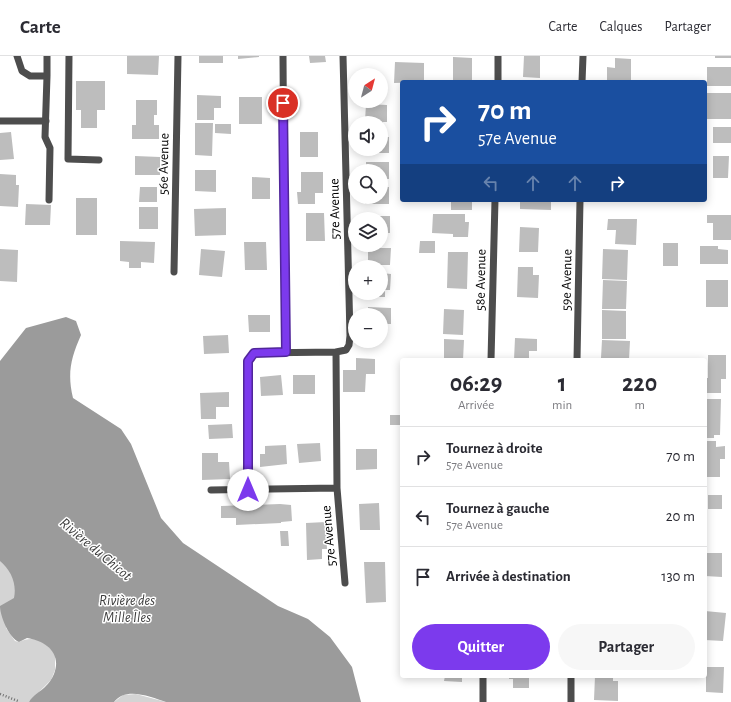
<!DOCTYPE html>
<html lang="fr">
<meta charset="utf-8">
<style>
:root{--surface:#fff;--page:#f7f7f7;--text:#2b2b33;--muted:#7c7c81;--line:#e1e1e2;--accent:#7c3aed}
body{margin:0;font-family:"Alegreya Sans",sans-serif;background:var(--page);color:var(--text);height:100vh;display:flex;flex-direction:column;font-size:15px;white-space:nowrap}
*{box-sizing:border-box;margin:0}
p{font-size:13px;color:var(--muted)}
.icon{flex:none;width:22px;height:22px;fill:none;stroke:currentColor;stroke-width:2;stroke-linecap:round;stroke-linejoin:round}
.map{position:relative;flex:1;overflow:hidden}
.sheet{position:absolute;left:400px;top:302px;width:307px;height:320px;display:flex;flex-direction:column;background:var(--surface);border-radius:4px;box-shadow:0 2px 10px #0003}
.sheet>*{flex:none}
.guide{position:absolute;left:400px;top:24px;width:307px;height:122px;border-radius:4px;box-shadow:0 2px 10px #0003;background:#1a4fa0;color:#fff;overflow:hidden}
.needle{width:26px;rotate:36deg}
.tools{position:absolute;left:348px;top:12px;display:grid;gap:8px}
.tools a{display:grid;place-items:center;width:40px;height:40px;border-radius:50%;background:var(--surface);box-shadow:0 2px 10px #0003;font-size:20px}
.pin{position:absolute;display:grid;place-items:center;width:34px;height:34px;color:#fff;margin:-17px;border:2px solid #fff;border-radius:50%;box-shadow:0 1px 4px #0007}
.me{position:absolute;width:44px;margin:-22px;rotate:0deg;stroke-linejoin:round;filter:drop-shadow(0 0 3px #0008)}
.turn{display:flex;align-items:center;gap:14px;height:84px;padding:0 12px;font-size:18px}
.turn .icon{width:52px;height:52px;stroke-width:2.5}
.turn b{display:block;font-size:28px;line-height:34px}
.lanes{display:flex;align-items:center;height:38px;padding:0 12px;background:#0003;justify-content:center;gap:20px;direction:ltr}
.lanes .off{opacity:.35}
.eta{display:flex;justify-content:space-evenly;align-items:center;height:68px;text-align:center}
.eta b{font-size:24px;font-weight:700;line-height:28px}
.primary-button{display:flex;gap:8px;margin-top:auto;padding:8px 12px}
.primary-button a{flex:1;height:46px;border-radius:24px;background:var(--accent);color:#fff;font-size:16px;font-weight:700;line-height:46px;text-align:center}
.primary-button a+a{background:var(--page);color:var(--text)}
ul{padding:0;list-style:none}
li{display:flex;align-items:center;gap:12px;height:60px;padding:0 12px;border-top:1px solid var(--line)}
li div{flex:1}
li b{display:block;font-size:15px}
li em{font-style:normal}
header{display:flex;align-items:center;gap:24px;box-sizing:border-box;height:56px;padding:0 20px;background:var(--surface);border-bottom:1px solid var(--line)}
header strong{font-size:19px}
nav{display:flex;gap:22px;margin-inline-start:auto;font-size:14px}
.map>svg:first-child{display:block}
.green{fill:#d4d4d4}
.water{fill:#9b9b9b}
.building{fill:#bdbdbd}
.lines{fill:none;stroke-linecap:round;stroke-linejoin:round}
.path{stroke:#6f6f6f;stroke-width:2.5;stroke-dasharray:1 2;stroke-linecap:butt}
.minor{stroke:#4d4d4d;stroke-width:7}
.route-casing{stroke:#51269a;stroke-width:10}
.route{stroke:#7c3aed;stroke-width:7}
.labels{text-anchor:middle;stroke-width:3;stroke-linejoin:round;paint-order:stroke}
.street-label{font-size:14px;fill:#000;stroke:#fff}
.water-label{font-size:15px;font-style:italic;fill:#3c3c3c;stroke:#fff}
</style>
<header>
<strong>Carte</strong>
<nav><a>Carte</a><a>Calques</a><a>Partager</a></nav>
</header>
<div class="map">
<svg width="731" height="646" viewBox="0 0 731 646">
<rect width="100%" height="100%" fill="#fff"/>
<path class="green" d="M0,492L40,509L6,572L15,585L19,586C33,579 46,585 55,598V614L51,624L29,646H0Z
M136,638L166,646H114L123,639Z"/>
<path class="water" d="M66,261L76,265L81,279C71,302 67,317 73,342L121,373L131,388L161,462L183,487L278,550L308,563L330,581L352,611L361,646H166C151,641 126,630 114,646H29C33,639 40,636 45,631C49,627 52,623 54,618C62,597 46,585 27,582L19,586C9,582 0,560 0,550L14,542C17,528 11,514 0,505V305L26,272Z"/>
<path class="building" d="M127,0H159L158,19L127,18Z
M199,0H223V7H199Z
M238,0H259V1L238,3Z
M309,0H325L326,6L310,7Z
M524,0H540V22L523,21Z
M715,0H731V2H715Z
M453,1L472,2V26H453Z
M615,2L631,3V26H607V11L615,12Z
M395,6L424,7V26L394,27Z
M707,11H731V30H707Z
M76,25H105V54H97V72H81V54H76Z
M705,37H731V63H705Z
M197,39L221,40V52H214V64H197Z
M239,41H262V68H239Z
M136,44H157V59H154V69H159V83H132V69H136Z
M366,48L387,49V66H383L382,74L381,67L365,65Z
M195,67H213L212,100L195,99Z
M215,68H231V78L215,77Z
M713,71H731V87H713Z
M11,76L14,103L0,104V77Z
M300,76H318V101H300Z
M381,81H389V97H366V93H381Z
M135,100L160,101V119H135Z
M713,100H729L728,122H713Z
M366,106H389V123H381V115H366Z
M195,114H216V136L195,135Z
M301,116H323V137H315V148H298L297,136H301Z
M0,118L16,119V129H19L18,151L0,150Z
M252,121L270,122V143H252Z
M140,131H157V146H139Z
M381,131H389V148H365L366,141H381Z
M76,142H97V179H76Z
M451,144H472V154H451Z
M520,144L551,145V154L520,153Z
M26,148L51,149L50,169H25Z
M139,151H158V173H139Z
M226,152V179L195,180L194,153Z
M306,157H324L325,185H306Z
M433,158H465V166H469L468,181H453V178L432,177Z
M707,159H731V184H713V167H707Z
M366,160H390V177H384V183H381V163H366Z
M608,163H637L636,189L615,188L616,174H607Z
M520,171L539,172L538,196H519Z
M120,185L155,186L154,207L141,206V212H129V206L120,205Z
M420,185H435V197H419Z
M244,186H266L267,214H245Z
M663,187H678V210H663Z
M700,190H718V193L728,194V208H700Z
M368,192H391L390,209H368Z
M0,193L18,194L17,226L0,225Z
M201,193L225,195L222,221L199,219Z
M603,193L628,194L627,224L602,223Z
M448,196H468L467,233L447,232Z
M518,211H533V219H539L538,242L517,241Z
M381,217L391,218L390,234H385V241H371V237H381Z
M603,224L627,225L626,253H602Z
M706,224H728V251H706Z
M368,251L391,252V268H386L385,276L381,275V259H368Z
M444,253L464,254L463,279L443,278Z
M602,254L626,255V283H602Z
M248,259H270V276H249Z
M228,279L229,297L204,298L203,280Z
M515,282L537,283V295H529V304H514Z
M444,283L464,284L463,304H444Z
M602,284L630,285L629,304H605V302H601Z
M708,299H726V323H721V337H705V322H708Z
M356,302L375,303V318H366L365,336H343V314H356Z
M281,319L283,339L261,340L260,321Z
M293,319H315V338H293Z
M229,336V351H216V363H201L200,337Z
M705,343H721L720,379H714V382H705Z
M390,359H402V369H390Z
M232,368L233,382L209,383L208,369Z
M705,385H716V391L725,390V403H720V421H705Z
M320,387L321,405L299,407L297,388Z
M286,389L287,408L260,411V398H265V390Z
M356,393H377V413L356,414Z
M202,397H218V406H229L230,423L202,424Z
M708,439H722V453H708Z
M379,447L380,474H360L359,448Z
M280,448L291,449L292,465L281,466V467L236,469V462H221V450Z
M326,466L327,493H322V503L307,504L306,467Z
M280,475H288L289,490H281Z
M705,497H722V521L705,520Z
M364,506H385L386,546L366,547Z
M705,555L726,557L723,585L705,584Z
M706,611H724L723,637L706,636Z
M445,620H462V626L444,625Z
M509,620H529V632H513V623H509Z
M595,620H613V625H618V645L594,644Z"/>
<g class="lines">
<path class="path" d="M0,638L18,645"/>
<path class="minor" d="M17,0L22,15L30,20H47V0
M69,0L68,103L99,104
M283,0L285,296
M47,20L45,81L50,92L49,144
M498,26V0
M582,26L583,0
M0,65H46
M174,216L178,0
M336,296L346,294L349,289L350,280L343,0
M491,304L495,144
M577,304L580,144
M211,434L337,432
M248,434V305L254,297L336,296L337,432L345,527
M483,646V620
M571,646V620"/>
</g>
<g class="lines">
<g class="route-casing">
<path id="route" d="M248,434V305L254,297L286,296L283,47"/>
</g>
<use href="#route" class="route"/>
</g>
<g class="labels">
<g class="street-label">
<text transform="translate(163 108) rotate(-89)" y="5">56e Avenue</text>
<text transform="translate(334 153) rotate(-91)" y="5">57e Avenue</text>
<text transform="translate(480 224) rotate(-89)" y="5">58e Avenue</text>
<text transform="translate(566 224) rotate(-89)" y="5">59e Avenue</text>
<text transform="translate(328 480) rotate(-95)" y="5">57e Avenue</text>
</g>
<g class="water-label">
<text transform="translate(96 493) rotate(40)" y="5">Rivière du Chicot</text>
<text x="127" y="549">Rivière des<tspan x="127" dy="17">Mille Îles</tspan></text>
</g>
</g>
</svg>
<div class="tools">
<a><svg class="needle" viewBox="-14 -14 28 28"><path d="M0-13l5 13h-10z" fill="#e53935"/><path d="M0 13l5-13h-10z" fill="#7c7c81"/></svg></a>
<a><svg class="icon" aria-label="sound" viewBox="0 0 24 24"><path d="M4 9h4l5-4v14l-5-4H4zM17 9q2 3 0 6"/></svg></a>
<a><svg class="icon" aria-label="search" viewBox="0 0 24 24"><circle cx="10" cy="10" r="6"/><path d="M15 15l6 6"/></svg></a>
<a><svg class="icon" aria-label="layers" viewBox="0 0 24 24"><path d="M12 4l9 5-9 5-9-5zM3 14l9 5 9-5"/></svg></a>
<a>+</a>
<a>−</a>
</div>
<div class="pin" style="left:283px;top:47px;background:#d93025"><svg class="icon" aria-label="arrive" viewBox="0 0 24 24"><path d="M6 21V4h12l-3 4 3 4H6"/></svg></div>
<svg class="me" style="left:248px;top:434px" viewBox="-20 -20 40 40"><circle r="19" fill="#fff"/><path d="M0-13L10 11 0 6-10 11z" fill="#7c3aed"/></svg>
<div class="guide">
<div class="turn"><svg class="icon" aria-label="right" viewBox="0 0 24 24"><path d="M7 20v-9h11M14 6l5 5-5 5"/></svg><div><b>70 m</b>57e Avenue</div></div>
<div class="lanes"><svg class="icon off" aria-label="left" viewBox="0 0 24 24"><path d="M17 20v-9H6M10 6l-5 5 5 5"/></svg><svg class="icon off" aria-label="ahead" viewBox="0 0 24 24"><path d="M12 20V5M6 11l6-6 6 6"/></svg><svg class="icon off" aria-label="ahead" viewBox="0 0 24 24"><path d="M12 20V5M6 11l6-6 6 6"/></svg><svg class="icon" aria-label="right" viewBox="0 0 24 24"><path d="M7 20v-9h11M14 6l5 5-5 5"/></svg></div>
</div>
<section class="sheet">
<div class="eta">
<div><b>06:29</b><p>Arrivée</p></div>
<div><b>1</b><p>min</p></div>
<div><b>220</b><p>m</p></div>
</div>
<ul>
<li><svg class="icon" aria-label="right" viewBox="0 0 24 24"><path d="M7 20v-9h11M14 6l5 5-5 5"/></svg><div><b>Tournez à droite</b><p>57e Avenue</p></div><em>70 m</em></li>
<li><svg class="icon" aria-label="left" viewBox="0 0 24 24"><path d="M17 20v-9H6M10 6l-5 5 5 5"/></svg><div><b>Tournez à gauche</b><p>57e Avenue</p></div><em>20 m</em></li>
<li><svg class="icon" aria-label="arrive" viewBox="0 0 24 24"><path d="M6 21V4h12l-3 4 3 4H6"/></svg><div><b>Arrivée à destination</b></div><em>130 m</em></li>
</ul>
<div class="primary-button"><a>Quitter</a><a>Partager</a></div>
</section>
</div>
